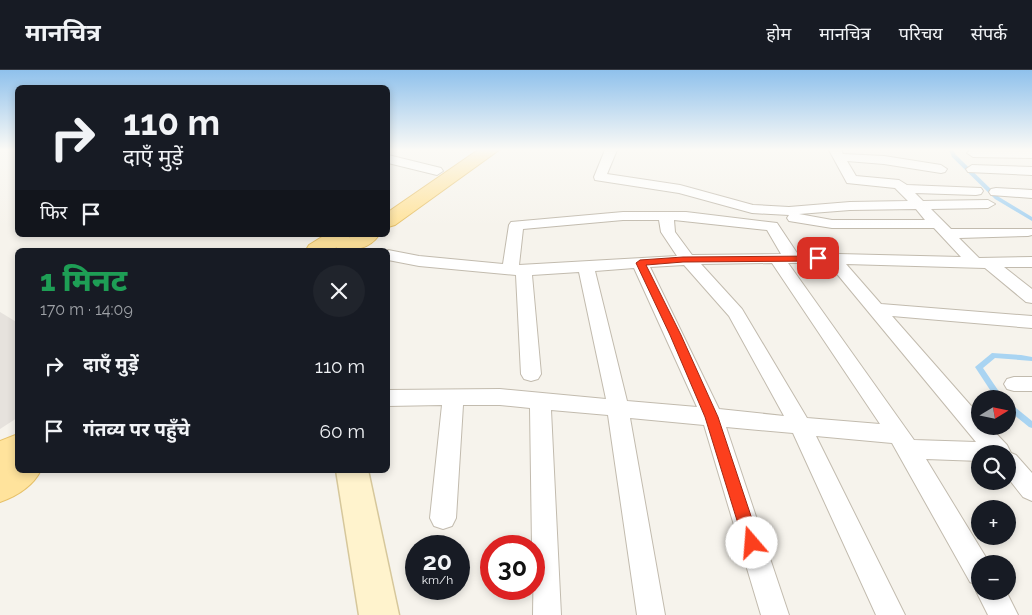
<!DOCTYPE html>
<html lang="hi">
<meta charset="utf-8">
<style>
:root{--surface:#171b24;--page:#20242c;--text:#f1f3f6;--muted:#9ea1a6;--line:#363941}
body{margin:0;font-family:Raleway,"Noto Sans Devanagari",sans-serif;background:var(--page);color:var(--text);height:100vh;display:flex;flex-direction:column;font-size:19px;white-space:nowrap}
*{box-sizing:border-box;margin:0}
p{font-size:16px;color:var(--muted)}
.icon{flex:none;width:28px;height:28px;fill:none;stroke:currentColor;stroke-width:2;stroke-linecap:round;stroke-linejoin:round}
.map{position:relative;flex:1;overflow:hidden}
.details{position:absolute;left:15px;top:178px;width:375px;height:225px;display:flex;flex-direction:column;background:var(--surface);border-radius:8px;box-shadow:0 2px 8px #0003}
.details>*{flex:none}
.hud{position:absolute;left:15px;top:15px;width:375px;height:152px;border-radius:8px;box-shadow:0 2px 8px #0003;background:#171b24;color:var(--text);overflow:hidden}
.needle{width:32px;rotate:80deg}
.tools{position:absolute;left:971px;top:320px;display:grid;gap:10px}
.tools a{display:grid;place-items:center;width:45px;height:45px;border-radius:50%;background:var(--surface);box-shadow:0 2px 8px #0003;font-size:25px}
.speed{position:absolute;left:405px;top:465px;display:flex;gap:10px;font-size:25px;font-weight:700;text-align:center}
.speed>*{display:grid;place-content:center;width:65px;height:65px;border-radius:50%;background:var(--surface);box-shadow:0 2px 8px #0003;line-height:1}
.speed small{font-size:12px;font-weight:400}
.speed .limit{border:8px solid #d22;background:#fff;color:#111}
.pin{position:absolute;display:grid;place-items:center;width:42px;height:42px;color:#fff;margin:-21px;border-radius:10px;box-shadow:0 2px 8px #0006}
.me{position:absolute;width:55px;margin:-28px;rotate:342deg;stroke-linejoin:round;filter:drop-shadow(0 0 4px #0008)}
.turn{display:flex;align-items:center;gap:18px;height:105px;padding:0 25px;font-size:22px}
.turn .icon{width:65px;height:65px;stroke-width:2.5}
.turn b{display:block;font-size:35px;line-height:42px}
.then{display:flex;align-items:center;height:48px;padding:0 25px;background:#0003;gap:10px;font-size:19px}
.round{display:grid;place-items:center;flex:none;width:52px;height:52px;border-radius:26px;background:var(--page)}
.overview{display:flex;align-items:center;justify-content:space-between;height:85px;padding:0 25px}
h1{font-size:30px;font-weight:800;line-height:38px;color:#1e9e55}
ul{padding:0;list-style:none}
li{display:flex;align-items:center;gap:15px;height:65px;padding:0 25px}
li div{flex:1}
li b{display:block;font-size:19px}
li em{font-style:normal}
header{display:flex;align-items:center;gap:30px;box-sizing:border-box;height:70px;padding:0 25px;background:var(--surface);border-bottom:1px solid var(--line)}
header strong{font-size:24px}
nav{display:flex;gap:28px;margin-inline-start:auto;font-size:18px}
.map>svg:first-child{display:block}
.industrial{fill:#e6e2dd}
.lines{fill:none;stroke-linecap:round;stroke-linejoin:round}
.stream{fill:#a9d4f2;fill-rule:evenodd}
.street-casing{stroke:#c2bbae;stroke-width:2}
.secondary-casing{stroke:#d6c79b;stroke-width:3}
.primary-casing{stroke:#e6c16a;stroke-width:2}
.street{fill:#fff;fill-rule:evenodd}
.secondary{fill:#fff3cd;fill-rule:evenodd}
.primary{fill:#ffe39c;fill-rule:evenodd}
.route{fill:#fc3f1d;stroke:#a42913}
</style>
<header>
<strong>मानचित्र</strong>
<nav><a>होम</a><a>मानचित्र</a><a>परिचय</a><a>संपर्क</a></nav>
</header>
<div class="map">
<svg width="1032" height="545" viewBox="0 0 1032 545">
<rect width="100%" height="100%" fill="#f6f3ec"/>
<path class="industrial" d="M0,242L18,253L17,348L0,359Z"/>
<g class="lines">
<path class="stream" d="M949,80H953L956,85L999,127L1032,147V151L995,129L952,87Z
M992,283L1021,285L1032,287V291L995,288L983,298L1004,329H996L975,297Z
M1008,333L1011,334L1032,351V358L1029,357L1008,340Z"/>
<g class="street-casing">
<path id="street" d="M605,80H617L607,104L680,115L753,135L789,137L850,132L908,131L895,118L847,113L829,80H841L843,84L884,86L941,95L947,99L945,102L941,103L884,94L847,91L856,106L899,110L907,115L981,118L983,121L981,124L976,125L915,123L923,131L988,130L995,134L988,138L931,139L951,159H1032V165L1028,166L959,168L979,188L1032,187V197H1004L1032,219V233L1026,232L985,198L846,194L881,234L1032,246V258L892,246L980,346V356H989L1007,375L1011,383L1016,385L1032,403V431L1023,427L1008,408V384H980V391L926,389L990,494H980V521H1006L1018,545H988L976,521L978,516L970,512L892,373L816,366L905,545H876L793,363L726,357L789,545H761L704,355L630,348L665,545H637L608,345L551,340L561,545H533L534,476H532L530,338L500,335H463L456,448L452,456L443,459L434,456L430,448L442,335L388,336V320L500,319L606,329L579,202L532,205L541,304L538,309L531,311L524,309L521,304L516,205L419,196L388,190V180L419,186L503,194L509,155L511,152L623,142H686L777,153L797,183L961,187L934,158H832L789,151L787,148L789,145L752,143L679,123L595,110L594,107ZM916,139L925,150H832L799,144L850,140ZM623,150H659L661,162L677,186L519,195L523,159ZM674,150L767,160L781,184L692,185L675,162ZM772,193L880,354L807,348L742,239L701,194ZM788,193H828L976,372L914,370ZM684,195L729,246L784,346L719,339L650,197ZM634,198L697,337L627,331L595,201Z
M970,80H1032V88L973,87L967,83Z
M388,85L441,98L443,101L437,105L388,93Z
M972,95L1032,97V105L968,102L966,99Z
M996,118L1032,120V128L991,125L989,122L991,119Z
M1014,307H1032V321H1014L1007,319L1004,314L1007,309Z"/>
</g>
<g class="secondary-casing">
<path id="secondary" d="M336,400H368L399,545H359Z"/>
</g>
<g class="primary-casing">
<path id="primary" d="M478,80H499L395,155L388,157V142Z
M325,165H351L349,168L353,165H379C368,181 352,180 335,180L337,177L332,180H306L309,175Z
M18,364V400H41C33,416 17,426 0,432V371Z"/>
</g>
<use href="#street" class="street"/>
<use href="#secondary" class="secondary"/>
<use href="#primary" class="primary"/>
</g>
<linearGradient id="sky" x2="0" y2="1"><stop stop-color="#8fc1ec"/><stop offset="0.51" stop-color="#fbfaf6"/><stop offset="1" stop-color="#fbfaf6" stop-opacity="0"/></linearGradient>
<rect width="1032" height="156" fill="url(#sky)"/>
<path class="route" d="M818,186L823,188L821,191L683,192L646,195L681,265L718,347L760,473L758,478L752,480L747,478L744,473L705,347L670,265L636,193L640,190L683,187Z"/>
</svg>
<div class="tools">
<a><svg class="needle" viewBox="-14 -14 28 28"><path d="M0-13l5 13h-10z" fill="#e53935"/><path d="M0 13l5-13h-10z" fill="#9ea1a6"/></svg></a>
<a><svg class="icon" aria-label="search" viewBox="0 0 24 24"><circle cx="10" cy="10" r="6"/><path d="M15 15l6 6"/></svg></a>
<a>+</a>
<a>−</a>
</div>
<div class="speed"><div>20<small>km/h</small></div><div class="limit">30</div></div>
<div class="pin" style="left:818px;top:188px;background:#d93025"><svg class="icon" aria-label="arrive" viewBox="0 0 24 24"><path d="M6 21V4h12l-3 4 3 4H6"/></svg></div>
<svg class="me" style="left:752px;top:473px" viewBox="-20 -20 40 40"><circle r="19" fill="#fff"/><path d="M0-13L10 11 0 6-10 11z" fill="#fc3f1d"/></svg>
<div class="hud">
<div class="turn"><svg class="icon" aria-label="right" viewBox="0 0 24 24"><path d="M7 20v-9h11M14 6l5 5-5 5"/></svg><div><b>110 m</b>दाएँ मुड़ें</div></div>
<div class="then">फिर<svg class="icon" aria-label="arrive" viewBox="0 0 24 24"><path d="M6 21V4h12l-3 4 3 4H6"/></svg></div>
</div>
<section class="details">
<div class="overview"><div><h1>1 मिनट</h1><p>170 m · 14:09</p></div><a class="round"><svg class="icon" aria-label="close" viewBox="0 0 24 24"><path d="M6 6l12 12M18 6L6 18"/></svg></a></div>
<ul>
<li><svg class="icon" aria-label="right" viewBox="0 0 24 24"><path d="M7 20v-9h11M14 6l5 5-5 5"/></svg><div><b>दाएँ मुड़ें</b></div><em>110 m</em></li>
<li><svg class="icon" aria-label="arrive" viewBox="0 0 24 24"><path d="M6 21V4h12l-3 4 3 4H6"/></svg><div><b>गंतव्य पर पहुँचे</b></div><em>60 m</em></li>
</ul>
</section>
</div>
